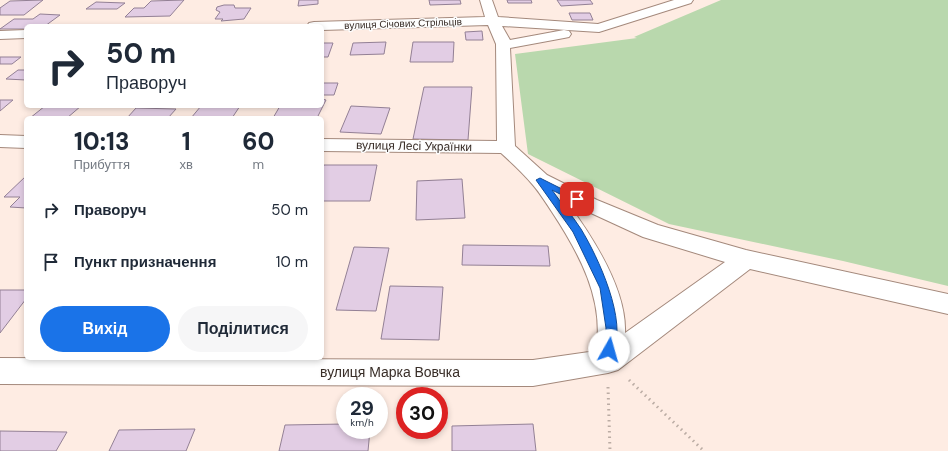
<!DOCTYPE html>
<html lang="uk">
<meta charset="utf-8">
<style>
:root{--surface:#fff;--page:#f6f6f7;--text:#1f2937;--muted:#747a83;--accent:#1a73e8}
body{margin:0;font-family:"DM Sans",sans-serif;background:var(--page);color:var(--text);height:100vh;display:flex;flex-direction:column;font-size:15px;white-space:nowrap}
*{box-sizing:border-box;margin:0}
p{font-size:13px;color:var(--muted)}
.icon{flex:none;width:22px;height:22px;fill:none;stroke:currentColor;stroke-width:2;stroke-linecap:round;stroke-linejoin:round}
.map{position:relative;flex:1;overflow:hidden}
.sheet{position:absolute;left:24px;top:116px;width:300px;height:244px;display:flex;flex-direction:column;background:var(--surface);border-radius:6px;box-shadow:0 2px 6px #0003}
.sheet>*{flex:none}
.banner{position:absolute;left:24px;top:24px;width:300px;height:84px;border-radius:6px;box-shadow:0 2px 6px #0003;background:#fff;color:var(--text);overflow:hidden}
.speed{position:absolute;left:336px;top:387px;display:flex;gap:8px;font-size:20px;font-weight:700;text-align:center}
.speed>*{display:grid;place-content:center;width:52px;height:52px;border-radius:50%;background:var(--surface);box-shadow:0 2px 6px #0003;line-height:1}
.speed small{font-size:10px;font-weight:400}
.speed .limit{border:6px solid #d22;background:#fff;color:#111}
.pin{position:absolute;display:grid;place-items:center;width:34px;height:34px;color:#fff;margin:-17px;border-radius:8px;box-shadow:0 2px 6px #0006}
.me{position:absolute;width:44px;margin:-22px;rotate:7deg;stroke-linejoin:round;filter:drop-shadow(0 0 3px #0008)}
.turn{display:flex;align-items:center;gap:14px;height:84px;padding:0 16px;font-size:18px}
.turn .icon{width:52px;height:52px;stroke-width:2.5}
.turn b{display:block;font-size:28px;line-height:34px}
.eta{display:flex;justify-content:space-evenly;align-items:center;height:68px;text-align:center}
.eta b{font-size:24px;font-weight:800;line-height:28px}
.primary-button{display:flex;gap:8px;margin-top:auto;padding:8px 16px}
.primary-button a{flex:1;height:46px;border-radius:24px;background:var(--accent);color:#fff;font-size:16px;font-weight:800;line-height:46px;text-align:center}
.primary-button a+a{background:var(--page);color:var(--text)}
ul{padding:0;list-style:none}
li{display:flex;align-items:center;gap:12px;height:52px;padding:0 16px}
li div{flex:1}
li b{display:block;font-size:15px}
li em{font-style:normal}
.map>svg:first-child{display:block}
.green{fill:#b9d8ad}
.building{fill:#e2cde4;stroke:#938095}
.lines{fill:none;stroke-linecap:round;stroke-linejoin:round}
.minor-casing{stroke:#a4897c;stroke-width:2}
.path{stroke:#bbaca4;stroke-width:3;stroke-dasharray:1.5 4;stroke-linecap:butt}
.minor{fill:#fff;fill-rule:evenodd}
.route{fill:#1a73e8;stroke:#114b97}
.labels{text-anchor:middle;stroke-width:3;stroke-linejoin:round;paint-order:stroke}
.far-street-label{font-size:10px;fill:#382d27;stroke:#fdfdfd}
.street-label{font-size:12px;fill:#382d27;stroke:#fdfdfd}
.near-street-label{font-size:14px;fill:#382d27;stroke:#fdfdfd}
</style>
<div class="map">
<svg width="948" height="451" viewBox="0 0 948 451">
<rect width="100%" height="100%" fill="#feece3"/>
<path class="green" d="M721,0H948V286L843,261L669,224L528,154L515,54L637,38L634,37Z"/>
<path class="building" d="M43,0L24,15H0V8L10,1Z
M184,0L170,16L125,17L134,8H144L151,1Z
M299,0H318V4L298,6Z
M429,0H460L461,4L430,5Z
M507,0H531L532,3H508Z
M557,0H590L593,4L561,6Z
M96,2L125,3L117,9H86Z
M224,5H234L235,8H251L244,19L221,21L223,19H215L220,12L216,10L217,7Z
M569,13H590L593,20H572Z
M40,14L60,15L45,26H26V29H0L14,19H33Z
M482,31L483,40H466L465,32Z
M386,42L384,54L350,55L353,43Z
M413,42H454L453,62H410Z
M322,43H333L328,57H322Z
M0,57H21L12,64H0Z
M18,70H26V80L6,79Z
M322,83H338L334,95H322Z
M424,87H472L468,140L413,139Z
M322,99L326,100L317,118H273L280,106H322Z
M0,100H13L0,111Z
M45,106H81L67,118H30Z
M201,106H240L232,118H191Z
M351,106L390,108L381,134L340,132Z
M136,108L176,109L168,118H127Z
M324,165H377L370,201H322V170Z
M26,176V208L10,207L20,197H4Z
M462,179L465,218L416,220L417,181Z
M463,245L548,246L550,266L462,265Z
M354,247L389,248L376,311L336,310Z
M390,286L443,287L439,340L381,339Z
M0,290H26V299L0,333Z
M345,424V430H370L368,451H279L285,425Z
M533,424L536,451H452V426Z
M195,429L186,451H109L119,430Z
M0,431L67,432L56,451H0Z"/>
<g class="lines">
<g class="minor-casing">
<path id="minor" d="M480,0H492L498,17L598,24L674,0H693L691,3L599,32L502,26L510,40L564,30L569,31L571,34L569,37L564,38L510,48L515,146L547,175L597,200L658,225L746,250L948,294V314L750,269L618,370L608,373L533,386L0,384V358L533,360L596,351C605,300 579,253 552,212C546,203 540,193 533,185C523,173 512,163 501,153L322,151V139L497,141L496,44L488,25L322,30V26H307L309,23L314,22L485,17ZM567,202L643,237L725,262L625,333C627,289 592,236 567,202Z
M26,30V38L0,39V31Z
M0,135L26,136V148L0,147Z"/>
</g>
<path class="path" d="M629,380L704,451
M608,387L610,451"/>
<use href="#minor" class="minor"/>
</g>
<path class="route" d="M540,178L582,199L580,201H574L552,190C561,203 572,215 581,229C598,257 628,321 613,353L609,355L605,353L604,350L606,328L600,288L573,232L536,180Z"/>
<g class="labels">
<g class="far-street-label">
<text transform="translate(403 23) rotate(-2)" y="4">вулиця Січових Стрільців</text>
</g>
<g class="street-label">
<text transform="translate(414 146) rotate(1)" y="4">вулиця Лесі Українки</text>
</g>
<g class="near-street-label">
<text x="390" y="377">вулиця Марка Вовчка</text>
</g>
</g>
</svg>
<div class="speed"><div>29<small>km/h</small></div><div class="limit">30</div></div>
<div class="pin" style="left:577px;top:199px;background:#d93025"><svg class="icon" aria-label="arrive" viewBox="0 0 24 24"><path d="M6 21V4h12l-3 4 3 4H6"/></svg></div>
<svg class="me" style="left:609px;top:350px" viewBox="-20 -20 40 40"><circle r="19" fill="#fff"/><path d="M0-13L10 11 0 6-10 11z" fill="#1a73e8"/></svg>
<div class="banner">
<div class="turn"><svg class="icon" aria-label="right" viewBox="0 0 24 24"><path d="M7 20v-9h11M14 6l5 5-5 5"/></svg><div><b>50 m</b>Праворуч</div></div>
</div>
<section class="sheet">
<div class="eta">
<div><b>10:13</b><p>Прибуття</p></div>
<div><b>1</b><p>хв</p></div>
<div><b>60</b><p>m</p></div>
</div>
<ul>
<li><svg class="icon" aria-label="right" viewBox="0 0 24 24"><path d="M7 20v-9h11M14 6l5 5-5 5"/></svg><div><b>Праворуч</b></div><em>50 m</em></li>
<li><svg class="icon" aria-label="arrive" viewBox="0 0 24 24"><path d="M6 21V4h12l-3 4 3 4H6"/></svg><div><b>Пункт призначення</b></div><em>10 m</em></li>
</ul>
<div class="primary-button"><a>Вихід</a><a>Поділитися</a></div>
</section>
</div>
